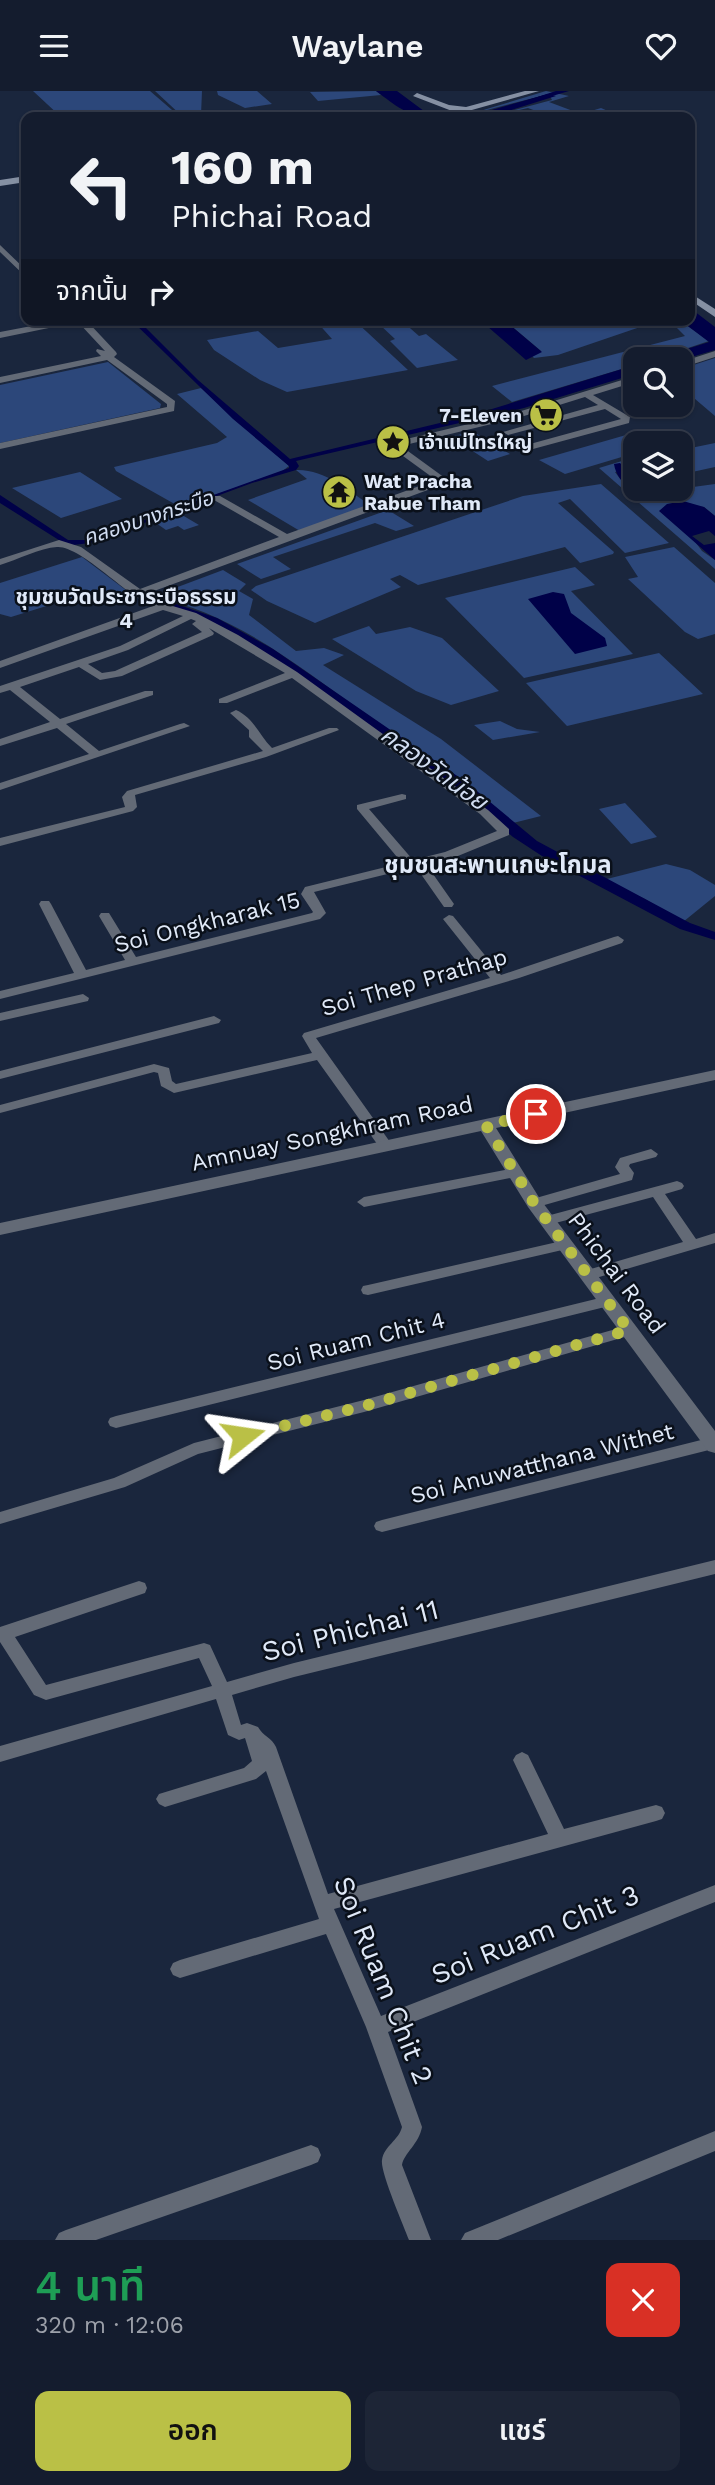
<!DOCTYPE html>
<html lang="th">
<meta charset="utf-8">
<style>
:root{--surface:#141c2e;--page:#1d2536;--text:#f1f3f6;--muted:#9da1aa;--line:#333a4a;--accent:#bac046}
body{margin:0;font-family:"Work Sans","Noto Sans Thai",sans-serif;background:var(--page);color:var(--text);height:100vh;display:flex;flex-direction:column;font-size:26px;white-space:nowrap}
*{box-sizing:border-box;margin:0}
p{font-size:23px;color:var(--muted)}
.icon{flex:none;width:38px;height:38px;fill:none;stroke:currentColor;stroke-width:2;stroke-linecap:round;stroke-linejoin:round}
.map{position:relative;height:2149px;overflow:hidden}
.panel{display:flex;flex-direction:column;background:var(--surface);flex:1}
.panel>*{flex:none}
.banner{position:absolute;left:21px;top:21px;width:674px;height:214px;border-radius:14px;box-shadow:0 2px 5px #0004,0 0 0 2px var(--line);background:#141c2e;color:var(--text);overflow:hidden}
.controls{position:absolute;left:623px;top:256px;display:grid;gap:14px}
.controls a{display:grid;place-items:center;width:70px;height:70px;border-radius:14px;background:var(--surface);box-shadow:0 2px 5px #0004,0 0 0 2px var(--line);font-size:35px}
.pin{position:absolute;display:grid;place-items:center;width:60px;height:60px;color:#fff;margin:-30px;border:4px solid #fff;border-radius:50%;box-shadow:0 2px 7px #0007}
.me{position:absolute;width:77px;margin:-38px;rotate:75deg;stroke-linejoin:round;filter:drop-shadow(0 0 5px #0008)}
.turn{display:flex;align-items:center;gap:24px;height:147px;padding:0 35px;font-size:32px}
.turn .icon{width:91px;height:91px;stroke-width:2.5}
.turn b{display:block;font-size:49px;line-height:60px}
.then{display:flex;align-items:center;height:66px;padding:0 35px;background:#0003;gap:14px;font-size:26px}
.round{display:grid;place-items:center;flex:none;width:74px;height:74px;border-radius:14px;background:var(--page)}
.overview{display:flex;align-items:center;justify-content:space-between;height:119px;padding:0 35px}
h1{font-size:42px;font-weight:600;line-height:52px;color:#1e9e55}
.primary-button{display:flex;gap:14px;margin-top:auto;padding:14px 35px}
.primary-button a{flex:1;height:80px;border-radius:14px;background:var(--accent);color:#111;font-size:28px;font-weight:600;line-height:80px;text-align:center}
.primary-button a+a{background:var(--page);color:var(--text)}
header{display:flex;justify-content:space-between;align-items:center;height:91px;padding:0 35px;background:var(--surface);font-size:32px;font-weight:600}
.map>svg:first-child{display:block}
.green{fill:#2c477a}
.water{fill:#000148}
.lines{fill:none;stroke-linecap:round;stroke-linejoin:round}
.canal{fill:#000148;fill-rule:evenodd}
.minor{fill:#636a76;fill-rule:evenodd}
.tertiary{fill:#636a76;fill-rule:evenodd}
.secondary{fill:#8590a3;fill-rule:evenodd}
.route{stroke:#bac046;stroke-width:12;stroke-dasharray:0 21.6}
.labels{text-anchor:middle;stroke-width:5;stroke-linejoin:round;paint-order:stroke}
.far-poi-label{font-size:19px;font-weight:bold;fill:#e0e9f8;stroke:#0a101a;text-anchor:start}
.far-water-label{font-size:21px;font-style:italic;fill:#d1ddf2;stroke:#0a101a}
.far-neighbourhood-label{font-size:21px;font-weight:bold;fill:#e0e9f8;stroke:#0a101a}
.street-label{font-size:23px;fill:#e0e9f8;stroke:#0a101a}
.water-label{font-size:24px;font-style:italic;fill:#d1ddf2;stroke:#0a101a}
.neighbourhood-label{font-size:24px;font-weight:bold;fill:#e0e9f8;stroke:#0a101a}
.near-street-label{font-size:28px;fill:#e0e9f8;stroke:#0a101a}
</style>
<header><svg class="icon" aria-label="menu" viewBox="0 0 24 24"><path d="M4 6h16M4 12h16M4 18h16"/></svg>Waylane<svg class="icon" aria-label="heart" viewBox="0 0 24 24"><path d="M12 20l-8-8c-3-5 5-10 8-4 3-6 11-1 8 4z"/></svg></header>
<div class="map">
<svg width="715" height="2149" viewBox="0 0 715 2149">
<rect width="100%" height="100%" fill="#1a263d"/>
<path class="green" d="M33,0H150L179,25L61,26Z
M155,0H202L201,24L183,26Z
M217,0H257L272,13L245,17L218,4Z
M376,0L381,4L318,10L310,1Z
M546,0L569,5L549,11L581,23L601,17L622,26H552L528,17L489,26L552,9L549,3L460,26Z
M354,229L408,279L287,301L260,289L214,259L207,249L258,240L278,257L332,248L316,230Z
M504,229H639L646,234L558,264L534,267L532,265L541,260Z
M679,229L709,250L655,268H635V274L512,311L492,295L685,245L673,233L681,231Z
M402,230L419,245L426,243L458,269L417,277L390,250L395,248L380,234Z
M715,267V325L681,296V278Z
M108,271L161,313L160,317L0,352V294Z
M201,297L289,375L281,381L180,416L116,380L114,376L217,352L227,346L177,303Z
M472,340L510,363L488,370L451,346Z
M633,342L644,352H635V362L565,383L539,369Z
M715,352V376L683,383L693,396L715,393V425L704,416L667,413L702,460L715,469V478L599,377L635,366V375L615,381C632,406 653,415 680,402L681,359Z
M296,379C325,378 347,399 370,414L300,440L248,409L307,388Z
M80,381L122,408L61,427L12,397Z
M601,393L669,452L625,462L570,408L558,412L614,461L613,463L580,472L565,456L418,494L400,484L390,488L401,496L315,532L267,510L251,499L256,495L523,405Z
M388,419L414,435L396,440L375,432L273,466L291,478L261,488L237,473Z
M177,421L199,434L184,439L178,435L166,439L153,430Z
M674,456L715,492V543L698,548L685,541L628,488L638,486L625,466Z
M82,466L135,506L108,515L82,504L11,526L0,523V492Z
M575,476L595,494L571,500L633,563L524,587L445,507Z
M223,479L246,493L239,500L253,508L249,524L296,560L324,557L344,564L323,574L441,648L541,725L513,732C468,690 417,658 366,623C300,577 233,520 151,506Z
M369,535L376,543L410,536L442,547L499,600L451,614L416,600L332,548Z
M659,562L703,603L567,635L526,592Z
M500,630L517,638L540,641L493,649L474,634Z
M625,712L657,746L631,753L599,718Z
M666,773L690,779L715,794V805L683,831L645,808L603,789Z"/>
<path class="water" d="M376,0H397L432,26C408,26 395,14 376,0Z
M548,3L556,5L489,26H467Z
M690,217L715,236V259L681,269L655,268L709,251L680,229H690Z
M131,229H138L198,289L290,368L469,325L635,274V283L524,317L296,370L299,375L296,379L252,392L90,452L73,454L62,451L0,412V404L68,449H88L289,377V375L233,328Z
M480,229H504L542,261L526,269Z
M620,372L625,377L635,375V397L652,399L679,397L681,403C658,419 618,400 614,373Z
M683,410L704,416L715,425V445L709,440L692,445L704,454L715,452V469L659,420L667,413Z
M553,501L564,503L571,522L605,547L607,555L575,563L528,508Z"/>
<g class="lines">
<path class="canal" d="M556,0H569L532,11L528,9Z
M153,505L217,527L273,558L466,691L537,750L690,832L715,841V849L680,838L542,765L513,746L457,697L291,580L209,532L149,510V506Z"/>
<path class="minor" d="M0,154L26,179V186L0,161Z
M63,229H86L116,261L117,263L114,266L175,310L174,320L0,358V352L167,316V313L107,269L0,292V286L101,265L96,260L97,258L105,260L78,231L0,247V241Z
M715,260V266L681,277V271Z
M635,285V291L593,304L630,326L629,332L533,358L530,357V353L621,328L605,318L508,344L503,341L598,314L585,306L524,325L401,355L445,387L444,393L146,503L156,510L196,522L238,544L297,581L488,719L509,738V744L453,767L426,773L454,813L452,816H444L416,776L314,801L326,822L320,828L0,908V900L74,882L39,813L41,810H49L51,813L86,879L125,869L99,825L101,822H109L136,866L312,822L313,821L301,803L305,796L402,772L357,718V714L402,703L406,704V708L369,718L413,769L445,761L497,740L480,723L292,587L227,612H219V608L285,582L209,537L214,542L213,544L122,585L100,589L79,576L20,596L60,628L145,600H153V604L66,633L99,660L180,633L184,632L190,635L0,699V692L89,663L57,637L0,655V648L50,631L10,599L0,602V595L120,555L183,525L163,519L0,577V570L153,515C129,507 80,454 57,456C40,457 17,469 0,474V468L59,449L81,456L140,498L279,446L214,409V405H220L287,443L436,389L392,357L390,355L394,351L518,321ZM191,528L196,530L192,533L202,541L115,580L102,582L88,573L128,559Z
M236,619C254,627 259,644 272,657L329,637H337L339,639L266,666L135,704L137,716L133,720L0,755V747L125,716L122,706L127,700L263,660L249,646V639L230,622Z
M449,824L453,825L501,884L614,846L618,845L624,849L622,852L519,887L316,947L390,1051L392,1054L390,1057H380L317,969L174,1002L161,995L158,982L154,981L0,1022V1014L154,973L169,977L172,990L176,993L312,962L302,945L304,942L490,887L443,828Z
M83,903L89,907L88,910L0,930V922Z
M214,925L221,929L219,932L0,988V980Z
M651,1058L658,1063L656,1066L630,1073L629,1075L634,1082L632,1089L534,1117L527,1112L529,1109L620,1083L615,1076L620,1067Z
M515,1077L520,1079L522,1082L520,1085L364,1116L357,1111L364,1106Z
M677,1090L682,1092L684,1095L682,1098L665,1103L696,1148L715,1142V1152L589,1189L584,1188L582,1184L584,1180L683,1151L653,1106L548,1134L541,1129L543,1126Z
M566,1149L573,1154L571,1157L368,1204L363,1203L361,1199L363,1195L368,1194Z
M608,1205L613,1206L615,1210L613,1214L116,1337L110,1335L108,1331L110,1327L116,1325Z
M630,1234L635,1235L638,1239L635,1243L364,1321L198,1363L125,1396L0,1433V1421L114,1387L194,1352L364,1309Z
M713,1346L715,1347V1357L713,1358L382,1441L376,1439L374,1435L376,1431L382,1429Z
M715,1469V1483L294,1586L232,1604L241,1634L247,1632L258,1636C263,1645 272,1647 276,1656L328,1803L548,1743L513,1669L516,1664L522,1661L528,1664L564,1738L656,1714L662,1716L665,1722L662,1728L656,1730L334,1818L381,1925L715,1794V1811L388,1941L422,2036C419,2053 404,2062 402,2074L431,2149H409C404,2135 380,2081 382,2069C384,2055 399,2049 402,2036L366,1936L326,1843L180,1887L173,1884L170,1878L173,1872L180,1869L319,1828L266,1680L256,1688L165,1716L159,1713L156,1708L159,1703L244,1677L252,1670L245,1647L239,1649L228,1644L216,1608L0,1671V1655L212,1595L199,1567L46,1609L34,1604L0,1551V1536L139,1490L145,1492L147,1497L145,1502L15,1546L46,1594L204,1552L210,1554L227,1591L294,1572Z
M715,2040V2060L498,2149H461L465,2142Z
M311,2054L318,2057L321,2064L318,2071L311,2074L96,2149H55L59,2142L66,2139Z"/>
<path class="tertiary" d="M715,979V989L496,1037L540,1108L715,1340V1362L708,1360L528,1116L481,1040L0,1144V1132Z"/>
<path class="secondary" d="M525,0H539L447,26H434L452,20L413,5L417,2L449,14L466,16Z
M26,85V91L0,95V89Z
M690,202L715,218V226L690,209Z"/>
</g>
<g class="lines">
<path class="route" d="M243,1345L364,1315L629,1239L534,1112L486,1034L536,1023"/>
</g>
<defs>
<g id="supermarket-disc" transform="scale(1.75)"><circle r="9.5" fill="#bac046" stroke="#0a101a"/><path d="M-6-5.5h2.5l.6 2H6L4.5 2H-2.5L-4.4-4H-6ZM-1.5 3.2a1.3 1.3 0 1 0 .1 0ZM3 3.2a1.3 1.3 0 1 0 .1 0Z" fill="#111"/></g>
<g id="sight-disc" transform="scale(1.75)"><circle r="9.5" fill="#bac046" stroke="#0a101a"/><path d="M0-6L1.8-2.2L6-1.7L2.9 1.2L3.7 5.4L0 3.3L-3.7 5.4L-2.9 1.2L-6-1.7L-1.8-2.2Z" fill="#111"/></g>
<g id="temple-disc" transform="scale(1.75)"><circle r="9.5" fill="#bac046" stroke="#0a101a"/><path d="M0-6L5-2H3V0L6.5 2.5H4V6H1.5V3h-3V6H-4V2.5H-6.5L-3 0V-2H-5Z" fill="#111"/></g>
</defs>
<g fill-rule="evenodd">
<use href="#supermarket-disc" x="546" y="324"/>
<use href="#sight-disc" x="393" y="351"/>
<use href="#temple-disc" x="339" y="401"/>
</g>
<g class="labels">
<g class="far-poi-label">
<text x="522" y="331" text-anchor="end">7-Eleven</text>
<text x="418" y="358">เจ้าแม่ไทรใหญ่</text>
<text x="364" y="397">Wat Pracha<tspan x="364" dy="22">Rabue Tham</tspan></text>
</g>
<g class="far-water-label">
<text transform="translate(148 427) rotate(-18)" y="7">คลองบางกระบือ</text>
</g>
<g class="far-neighbourhood-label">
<text x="126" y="513">ชุมชนวัดประชาระบือธรรม<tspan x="126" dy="24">4</tspan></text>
</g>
<g class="street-label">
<text transform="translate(207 831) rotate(-14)" y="8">Soi Ongkharak 15</text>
<text transform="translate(414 891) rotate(-16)" y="8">Soi Thep Prathap</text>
<text transform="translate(332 1042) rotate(-12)" y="8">Amnuay Songkhram Road</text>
<text transform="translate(617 1182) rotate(53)" y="8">Phichai Road</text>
<text transform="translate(356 1250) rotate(-14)" y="8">Soi Ruam Chit 4</text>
<text transform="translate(542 1372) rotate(-14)" y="8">Soi Anuwatthana Withet</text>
</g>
<g class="water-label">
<text transform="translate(434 677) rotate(36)" y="8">คลองวัดน้อย</text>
</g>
<g class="neighbourhood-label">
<text x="498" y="782">ชุมชนสะพานเกษะโกมล</text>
</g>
<g class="near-street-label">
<text transform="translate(350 1539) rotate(-14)" y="10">Soi Phichai 11</text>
<text transform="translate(535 1843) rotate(-22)" y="10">Soi Ruam Chit 3</text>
<text transform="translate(384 1889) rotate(68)" y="10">Soi Ruam Chit 2</text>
</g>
</g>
</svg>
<div class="controls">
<a><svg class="icon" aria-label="search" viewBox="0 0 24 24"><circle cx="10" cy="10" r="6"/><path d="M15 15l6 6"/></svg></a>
<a><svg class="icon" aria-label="layers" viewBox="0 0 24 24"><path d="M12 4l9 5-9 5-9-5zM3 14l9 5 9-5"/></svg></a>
</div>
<div class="pin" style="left:536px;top:1023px;background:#d93025"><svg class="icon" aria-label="arrive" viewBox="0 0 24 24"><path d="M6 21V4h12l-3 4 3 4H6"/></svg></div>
<svg class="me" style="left:243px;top:1345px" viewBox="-20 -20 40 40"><path d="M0-17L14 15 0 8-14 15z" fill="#bac046" stroke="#fff" stroke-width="4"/></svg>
<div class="banner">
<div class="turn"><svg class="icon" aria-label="left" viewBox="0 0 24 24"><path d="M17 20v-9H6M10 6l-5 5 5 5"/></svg><div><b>160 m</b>Phichai Road</div></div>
<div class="then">จากนั้น<svg class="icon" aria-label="right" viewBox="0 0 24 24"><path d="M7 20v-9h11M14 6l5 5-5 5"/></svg></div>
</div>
</div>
<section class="panel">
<div class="overview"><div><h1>4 นาที</h1><p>320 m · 12:06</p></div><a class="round" style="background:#d93025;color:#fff"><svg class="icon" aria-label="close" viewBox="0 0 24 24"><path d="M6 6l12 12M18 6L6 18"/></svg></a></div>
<div class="primary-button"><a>ออก</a><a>แชร์</a></div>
</section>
